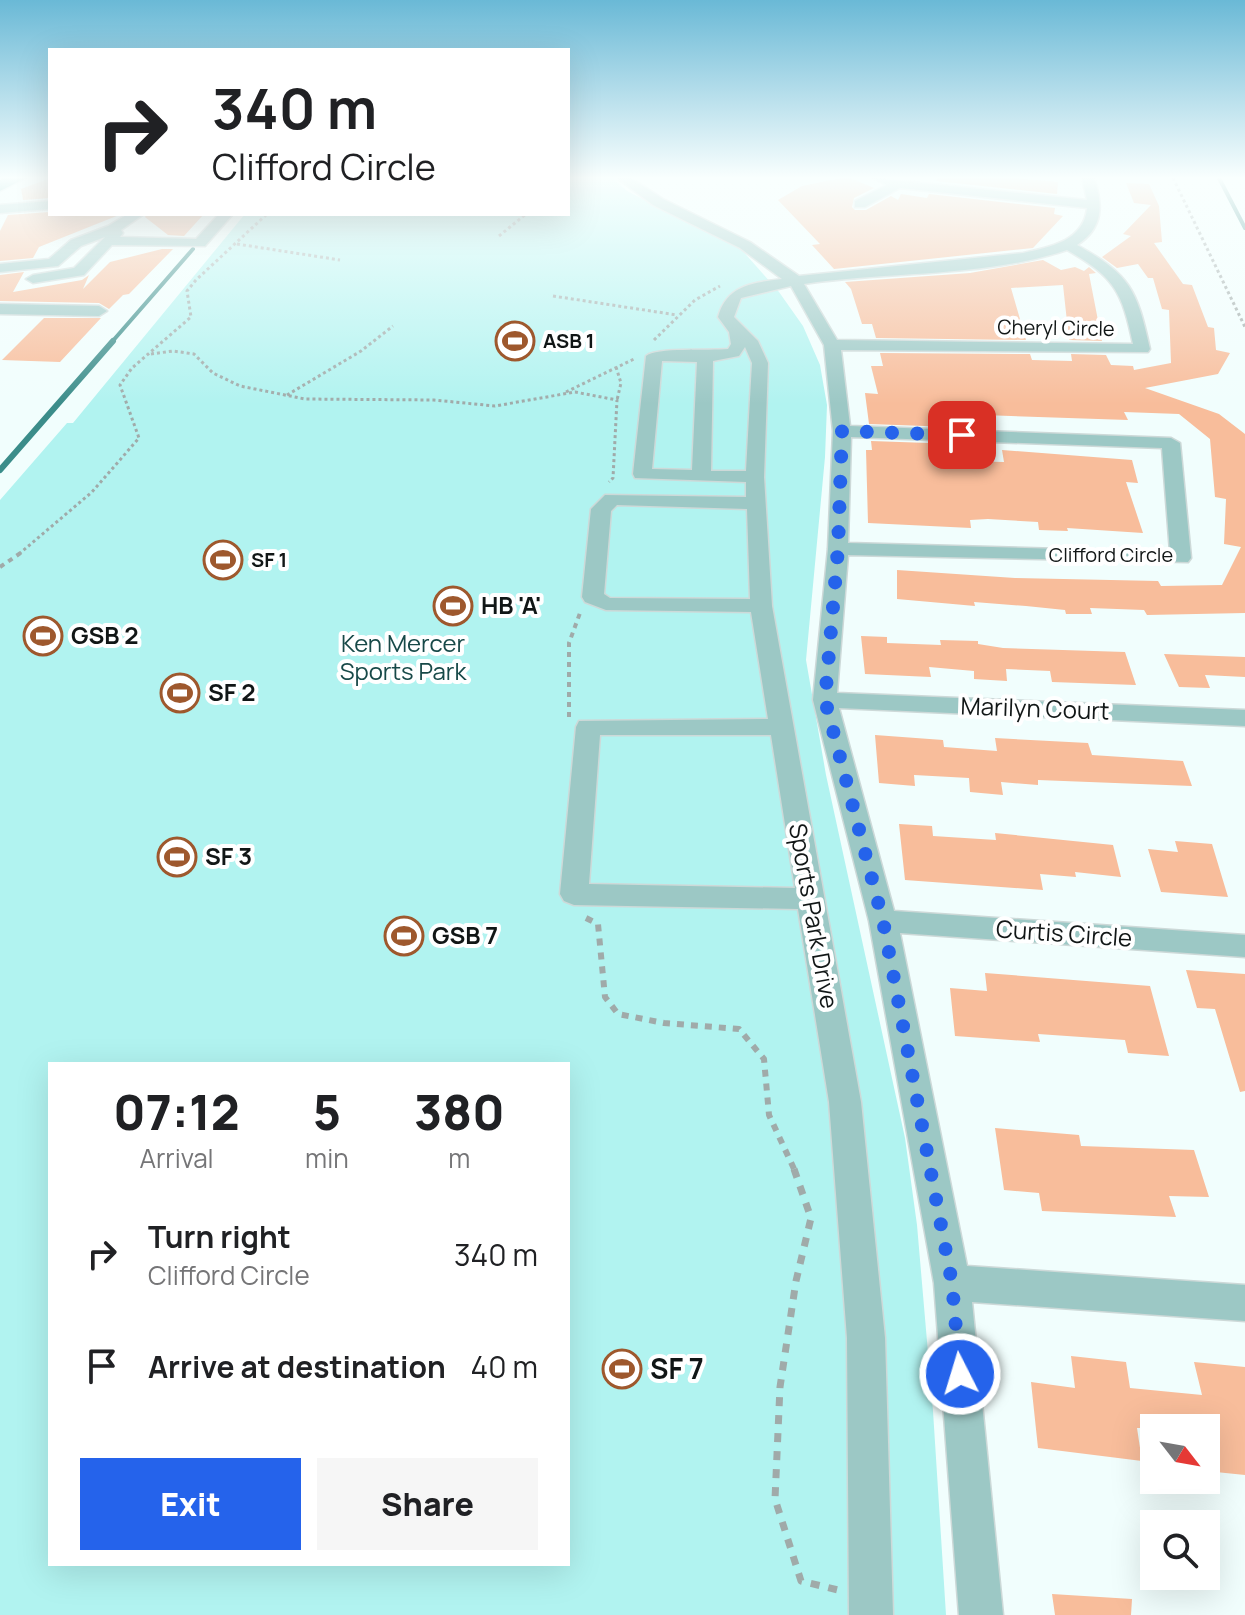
<!DOCTYPE html>
<style>
:root{--surface:#fff;--page:#f6f6f6;--text:#202124;--muted:#757577;--accent:#2563eb}
body{margin:0;font-family:Manrope,sans-serif;background:var(--page);color:var(--text);height:100vh;display:flex;flex-direction:column;font-size:30px;white-space:nowrap}
*{box-sizing:border-box;margin:0}
p{font-size:26px;color:var(--muted)}
.icon{flex:none;width:44px;height:44px;fill:none;stroke:currentColor;stroke-width:2;stroke-linecap:round;stroke-linejoin:round}
.map{position:relative;flex:1;overflow:hidden}
.drawer{position:absolute;left:48px;top:1062px;width:522px;height:504px;display:flex;flex-direction:column;background:var(--surface);border-radius:0px;box-shadow:0 8px 32px #0002}
.drawer>*{flex:none}
.top-card{position:absolute;left:48px;top:48px;width:522px;height:168px;border-radius:0px;box-shadow:0 8px 32px #0002;background:#fff;color:var(--text);overflow:hidden}
.needle{width:52px;rotate:121deg}
.controls{position:absolute;left:1140px;top:1414px;display:grid;gap:16px}
.controls a{display:grid;place-items:center;width:80px;height:80px;border-radius:0px;background:var(--surface);box-shadow:0 8px 32px #0002;font-size:40px}
.pin{position:absolute;display:grid;place-items:center;width:68px;height:68px;color:#fff;margin:-34px;border-radius:16px;box-shadow:0 4px 12px #0006}
.me{position:absolute;width:88px;margin:-44px;rotate:355deg;stroke-linejoin:round;filter:drop-shadow(0 0 6px #0008)}
.turn{display:flex;align-items:center;gap:28px;height:168px;padding:0 32px;font-size:36px}
.turn .icon{width:104px;height:104px;stroke-width:2.5}
.turn b{display:block;font-size:56px;line-height:68px}
.eta{display:flex;justify-content:space-evenly;align-items:center;height:136px;text-align:center}
.eta b{font-size:48px;font-weight:800;line-height:56px}
.cta{display:flex;gap:16px;margin-top:auto;padding:16px 32px}
.cta a{flex:1;height:92px;border-radius:0px;background:var(--accent);color:#fff;font-size:32px;font-weight:800;line-height:92px;text-align:center}
.cta a+a{background:var(--page);color:var(--text)}
ul{padding:0;list-style:none}
li{display:flex;align-items:center;gap:24px;height:112px;padding:0 32px}
li div{flex:1}
li b{display:block;font-size:30px}
li em{font-style:normal}
.map>svg:first-child{display:block}
.green{fill:#b1f3f0;fill-rule:evenodd}
.lines{fill:none;stroke-linecap:round;stroke-linejoin:round}
.stream-far1{stroke:#3b8d8a;stroke-width:4}
.stream{stroke:#3b8d8a;stroke-width:6}
.building{fill:#f8bd9b}
.minor-casing{stroke:#cdd9d8;stroke-width:3}
.major-casing{stroke:#cdd9d8;stroke-width:3}
.path-far3{stroke:#a0aaa9;stroke-width:3;stroke-dasharray:3 3;stroke-linecap:butt}
.path-far2{stroke:#a0aaa9;stroke-width:4;stroke-dasharray:5 5;stroke-linecap:butt}
.path-far1{stroke:#a0aaa9;stroke-width:6;stroke-dasharray:7 7;stroke-linecap:butt}
.path{stroke:#a0aaa9;stroke-width:7;stroke-dasharray:9 9;stroke-linecap:butt}
.minor{fill:#9cc8c5;fill-rule:evenodd}
.major{fill:#3d9b98;fill-rule:evenodd}
.route{stroke:#2563eb;stroke-width:14;stroke-dasharray:0 25.2}
.labels{text-anchor:middle;stroke-width:8;stroke-linejoin:round;paint-order:stroke}
.far-street-label{font-size:20px;fill:#111616;stroke:#fff}
.far-poi-label{font-size:20px;font-weight:bold;fill:#111616;stroke:#fff;text-anchor:start}
.poi-label{font-size:24px;font-weight:bold;fill:#111616;stroke:#fff;text-anchor:start}
.park-label{font-size:24px;fill:#174948;stroke:#fff}
.street-label{font-size:24px;fill:#111616;stroke:#fff}
.near-poi-label{font-size:28px;font-weight:bold;fill:#111616;stroke:#fff;text-anchor:start}
</style>
<div class="map">
<svg width="1245" height="1615" viewBox="0 0 1245 1615">
<rect width="100%" height="100%" fill="#f1fefd"/>
<path class="green" d="M568,178H612L627,191L741,249L779,292L803,326L820,365L827,405L825,457L806,660L826,775L905,1138L917,1225L933,1411L946,1615H0V500L67,423H73L245,214H568ZM50,1064H568V1564H50Z"/>
<g class="lines">
<path class="stream-far1" d="M1219,178L1245,228
M111,343L193,249"/>
<path class="stream" d="M0,470L113,341"/>
</g>
<path class="building" d="M50,178V198L23,200L21,189Z
M841,178H850L874,188L854,198L852,207L855,210H866L891,196L898,200L901,194L927,198L929,194L1055,208L1054,214L1063,216L1033,248L834,269L812,245L820,244L778,200L802,186Z
M938,178H1016L1058,182L1057,194L936,181Z
M1126,183L1149,184L1159,206L1162,242L1154,243L1183,284L1192,285L1208,327L1214,328L1216,350L1230,353L1218,374L1145,388L1219,414L1245,434V613L1147,615L1144,610L1090,608L1092,614H1066L1065,610L1026,606L974,602L975,606L897,599V570L1015,578L1158,581L1161,586L1222,585L1241,547L1224,544L1226,499L1215,497L1210,439L1179,414L1124,412L1128,420L954,414V417H950L952,427L869,424L865,393L878,394L871,366H883L880,353L1030,354L1032,360L1072,361L1071,354L1106,355L1111,365L1133,366L1134,370L1171,363L1169,310L1162,309L1153,278H1148L1138,264L1117,268L1102,257L1131,236L1123,234L1151,205L1134,203Z
M50,212L119,215L39,247L33,258L0,261V231L8,215Z
M147,214H204L184,236L168,235L145,217Z
M162,249H173L129,294L123,295L109,309L99,303L0,301V275L24,272L13,292L82,280L89,275L83,289L110,262Z
M1043,260L1061,270L1075,267L1084,271L1089,267L1096,273L1089,274L1102,341L1069,340L1063,285L1011,288L1026,340L876,338L872,324H862L851,289L845,282L970,273Z
M44,318H101L60,362L2,360Z
M871,441L957,444L961,461L1004,462L1002,450L1132,460L1138,483L1126,482L1143,533L1067,528L1068,531L1039,530L1038,522L988,519L970,520L971,528L868,523L866,450H872Z
M861,636L887,637V643L941,645L940,640L978,641V644L1003,648L1125,652L1136,685L1052,682L1050,671L1006,669L1007,681L974,679V671L929,667L931,677L865,674Z
M1164,654L1245,657V677L1205,675L1210,688L1179,687Z
M875,735L943,740L944,747L997,751L995,738L1088,743L1092,755L1183,761L1192,786L1038,780V785L1001,782L1003,795L970,792L969,778L914,775L915,786L879,783Z
M899,824L932,826L933,836L996,840L995,833L1113,845L1121,877L1075,872L1076,877L1040,874L1043,890L905,880Z
M1175,841L1212,844L1228,897L1161,892L1148,849L1178,852Z
M1186,970L1245,974V1091L1240,1092L1215,1009L1197,1008Z
M985,973L1150,986L1169,1056L1128,1053L1125,1040L1038,1034L1040,1042L955,1036L950,988L987,991Z
M995,1128L1079,1135L1081,1146L1194,1150L1209,1197L1169,1196L1176,1217L1042,1211L1039,1193L1004,1190Z
M1071,1356L1126,1362L1130,1388L1202,1395L1194,1362L1245,1367V1475L1206,1471V1428H1137L1142,1461L1038,1448L1031,1382L1075,1388Z
M1052,1594L1132,1599L1131,1615H1055Z"/>
<g class="lines">
<g class="minor-casing">
<path id="minor" d="M617,178H631L663,199L750,242L799,276L1023,253C1050,247 1084,241 1087,208L900,188L865,207H855V201L887,185L873,178L1087,200L1082,178H1094C1103,204 1104,228 1077,245C1131,275 1137,290 1150,349L1148,352L841,350L850,426L1171,438L1180,443L1191,558L1188,562L848,555L837,693L1245,710V726L839,708L894,911L1245,935V957L900,933L967,1266L1245,1285V1321L972,1302L1003,1615H959L934,1283L869,921L813,700L828,549L833,431L824,345L791,286L741,298L734,317L758,341L768,363L764,477L772,606L861,1102L885,1338L893,1615H849L847,1338L829,1102L798,909L574,905L564,901L560,894L576,727L579,721L768,719L751,612L606,610L585,602L582,597L591,509L605,495L746,497V482L635,478L633,474L646,356C656,347 709,351 728,349L731,344L729,332L718,317C727,285 752,283 782,279L740,248L653,205ZM1067,250C1114,277 1122,291 1133,344L837,340L804,284C891,271 983,278 1067,250ZM745,347L752,363L746,471H711L713,361L739,356ZM662,361L697,362L692,470L652,469ZM851,437L1162,448L1170,552L848,543ZM617,505L747,509L750,599L610,598L604,594L611,511ZM600,735H771L795,888L589,884Z
M50,201V209L0,213V205Z
M128,214H144L121,230L123,233L120,237L196,239L219,214H233L205,246L112,245L84,275L33,283L26,279L33,275L74,268L105,237L81,246L58,266L0,272V264L49,259L71,240L108,226Z
M0,304L99,306L107,311L99,316L0,314Z"/>
</g>
<g class="major-casing">
<path id="major" d="M5,178H26L0,191V180Z"/>
</g>
<path class="path-far3" d="M1173,178L1245,327
M499,236L526,214
M237,244L340,260
M553,296L677,315
M654,340L695,300L720,286
M151,354L173,351L194,354L213,373L240,386L305,399L434,400L495,406L575,392L617,400L613,478L609,482
M616,367L621,383L617,400
M566,392L636,358
M287,395L361,351L393,326
M19,554L92,492L139,438L120,385L132,368L191,317L187,291L196,280L267,214"/>
<path class="path-far2" d="M0,567L22,552
M569,717V643L580,613"/>
<path class="path-far1" d="M586,918L598,924L605,997L618,1014L664,1023L739,1029L764,1059L769,1115L795,1171"/>
<path class="path" d="M794,1169L811,1218L796,1281L780,1387L775,1499L801,1581L838,1590"/>
<use href="#minor" class="minor"/>
<use href="#major" class="major"/>
</g>
<linearGradient id="sky" x2="0" y2="1"><stop stop-color="#6ab9d6"/><stop offset="0.44" stop-color="#f9fffe"/><stop offset="1" stop-color="#f9fffe" stop-opacity="0"/></linearGradient>
<rect width="1245" height="404" fill="url(#sky)"/>
<g class="lines">
<path class="route" d="M960,1374L952,1283L883,921L825,700L838,549L842,431L962,435"/>
</g>
<defs>
<g id="stadium-ring" transform="scale(2)"><circle r="9.5" fill="#fff" stroke="#9e582d" stroke-width="1.5"/><path d="M0-5a6.5 5 0 1 0 0 10a6.5 5 0 1 0 0-10ZM-3.5-1.8h7v3.6h-7Z" fill="#9e582d"/></g>
</defs>
<g fill-rule="evenodd">
<use href="#stadium-ring" x="515" y="341"/>
<use href="#stadium-ring" x="223" y="560"/>
<use href="#stadium-ring" x="453" y="606"/>
<use href="#stadium-ring" x="43" y="636"/>
<use href="#stadium-ring" x="180" y="693"/>
<use href="#stadium-ring" x="177" y="857"/>
<use href="#stadium-ring" x="404" y="936"/>
<use href="#stadium-ring" x="622" y="1369"/>
</g>
<g class="labels">
<g class="far-street-label">
<text transform="translate(1056 328) rotate(1)" y="7">Cheryl Circle</text>
<text x="1111" y="562">Clifford Circle</text>
</g>
<g class="far-poi-label">
<text x="543" y="348">ASB 1</text>
<text x="251" y="567">SF 1</text>
</g>
<g class="poi-label">
<text x="481" y="614">HB 'A'</text>
<text x="71" y="644">GSB 2</text>
<text x="208" y="701">SF 2</text>
<text x="205" y="865">SF 3</text>
<text x="432" y="944">GSB 7</text>
</g>
<g class="park-label">
<text x="403" y="652">Ken Mercer<tspan x="403" dy="28">Sports Park</tspan></text>
</g>
<g class="street-label">
<text transform="translate(1035 709) rotate(2)" y="8">Marilyn Court</text>
<text transform="translate(813 916) rotate(80)" y="8">Sports Park Drive</text>
<text transform="translate(1064 934) rotate(4)" y="8">Curtis Circle</text>
</g>
<g class="near-poi-label">
<text x="650" y="1379">SF 7</text>
</g>
</g>
</svg>
<div class="controls">
<a><svg class="needle" viewBox="-14 -14 28 28"><path d="M0-13l5 13h-10z" fill="#e53935"/><path d="M0 13l5-13h-10z" fill="#757577"/></svg></a>
<a><svg class="icon" aria-label="search" viewBox="0 0 24 24"><circle cx="10" cy="10" r="6"/><path d="M15 15l6 6"/></svg></a>
</div>
<div class="pin" style="left:962px;top:435px;background:#d93025"><svg class="icon" aria-label="arrive" viewBox="0 0 24 24"><path d="M6 21V4h12l-3 4 3 4H6"/></svg></div>
<svg class="me" style="left:960px;top:1374px" viewBox="-20 -20 40 40"><circle r="17" fill="#2563eb" stroke="#fff" stroke-width="3"/><path d="M0-11L8 9 0 5-8 9z" fill="#fff"/></svg>
<div class="top-card">
<div class="turn"><svg class="icon" aria-label="right" viewBox="0 0 24 24"><path d="M7 20v-9h11M14 6l5 5-5 5"/></svg><div><b>340 m</b>Clifford Circle</div></div>
</div>
<section class="drawer">
<div class="eta">
<div><b>07:12</b><p>Arrival</p></div>
<div><b>5</b><p>min</p></div>
<div><b>380</b><p>m</p></div>
</div>
<ul>
<li><svg class="icon" aria-label="right" viewBox="0 0 24 24"><path d="M7 20v-9h11M14 6l5 5-5 5"/></svg><div><b>Turn right</b><p>Clifford Circle</p></div><em>340 m</em></li>
<li><svg class="icon" aria-label="arrive" viewBox="0 0 24 24"><path d="M6 21V4h12l-3 4 3 4H6"/></svg><div><b>Arrive at destination</b></div><em>40 m</em></li>
</ul>
<div class="cta"><a>Exit</a><a>Share</a></div>
</section>
</div>
